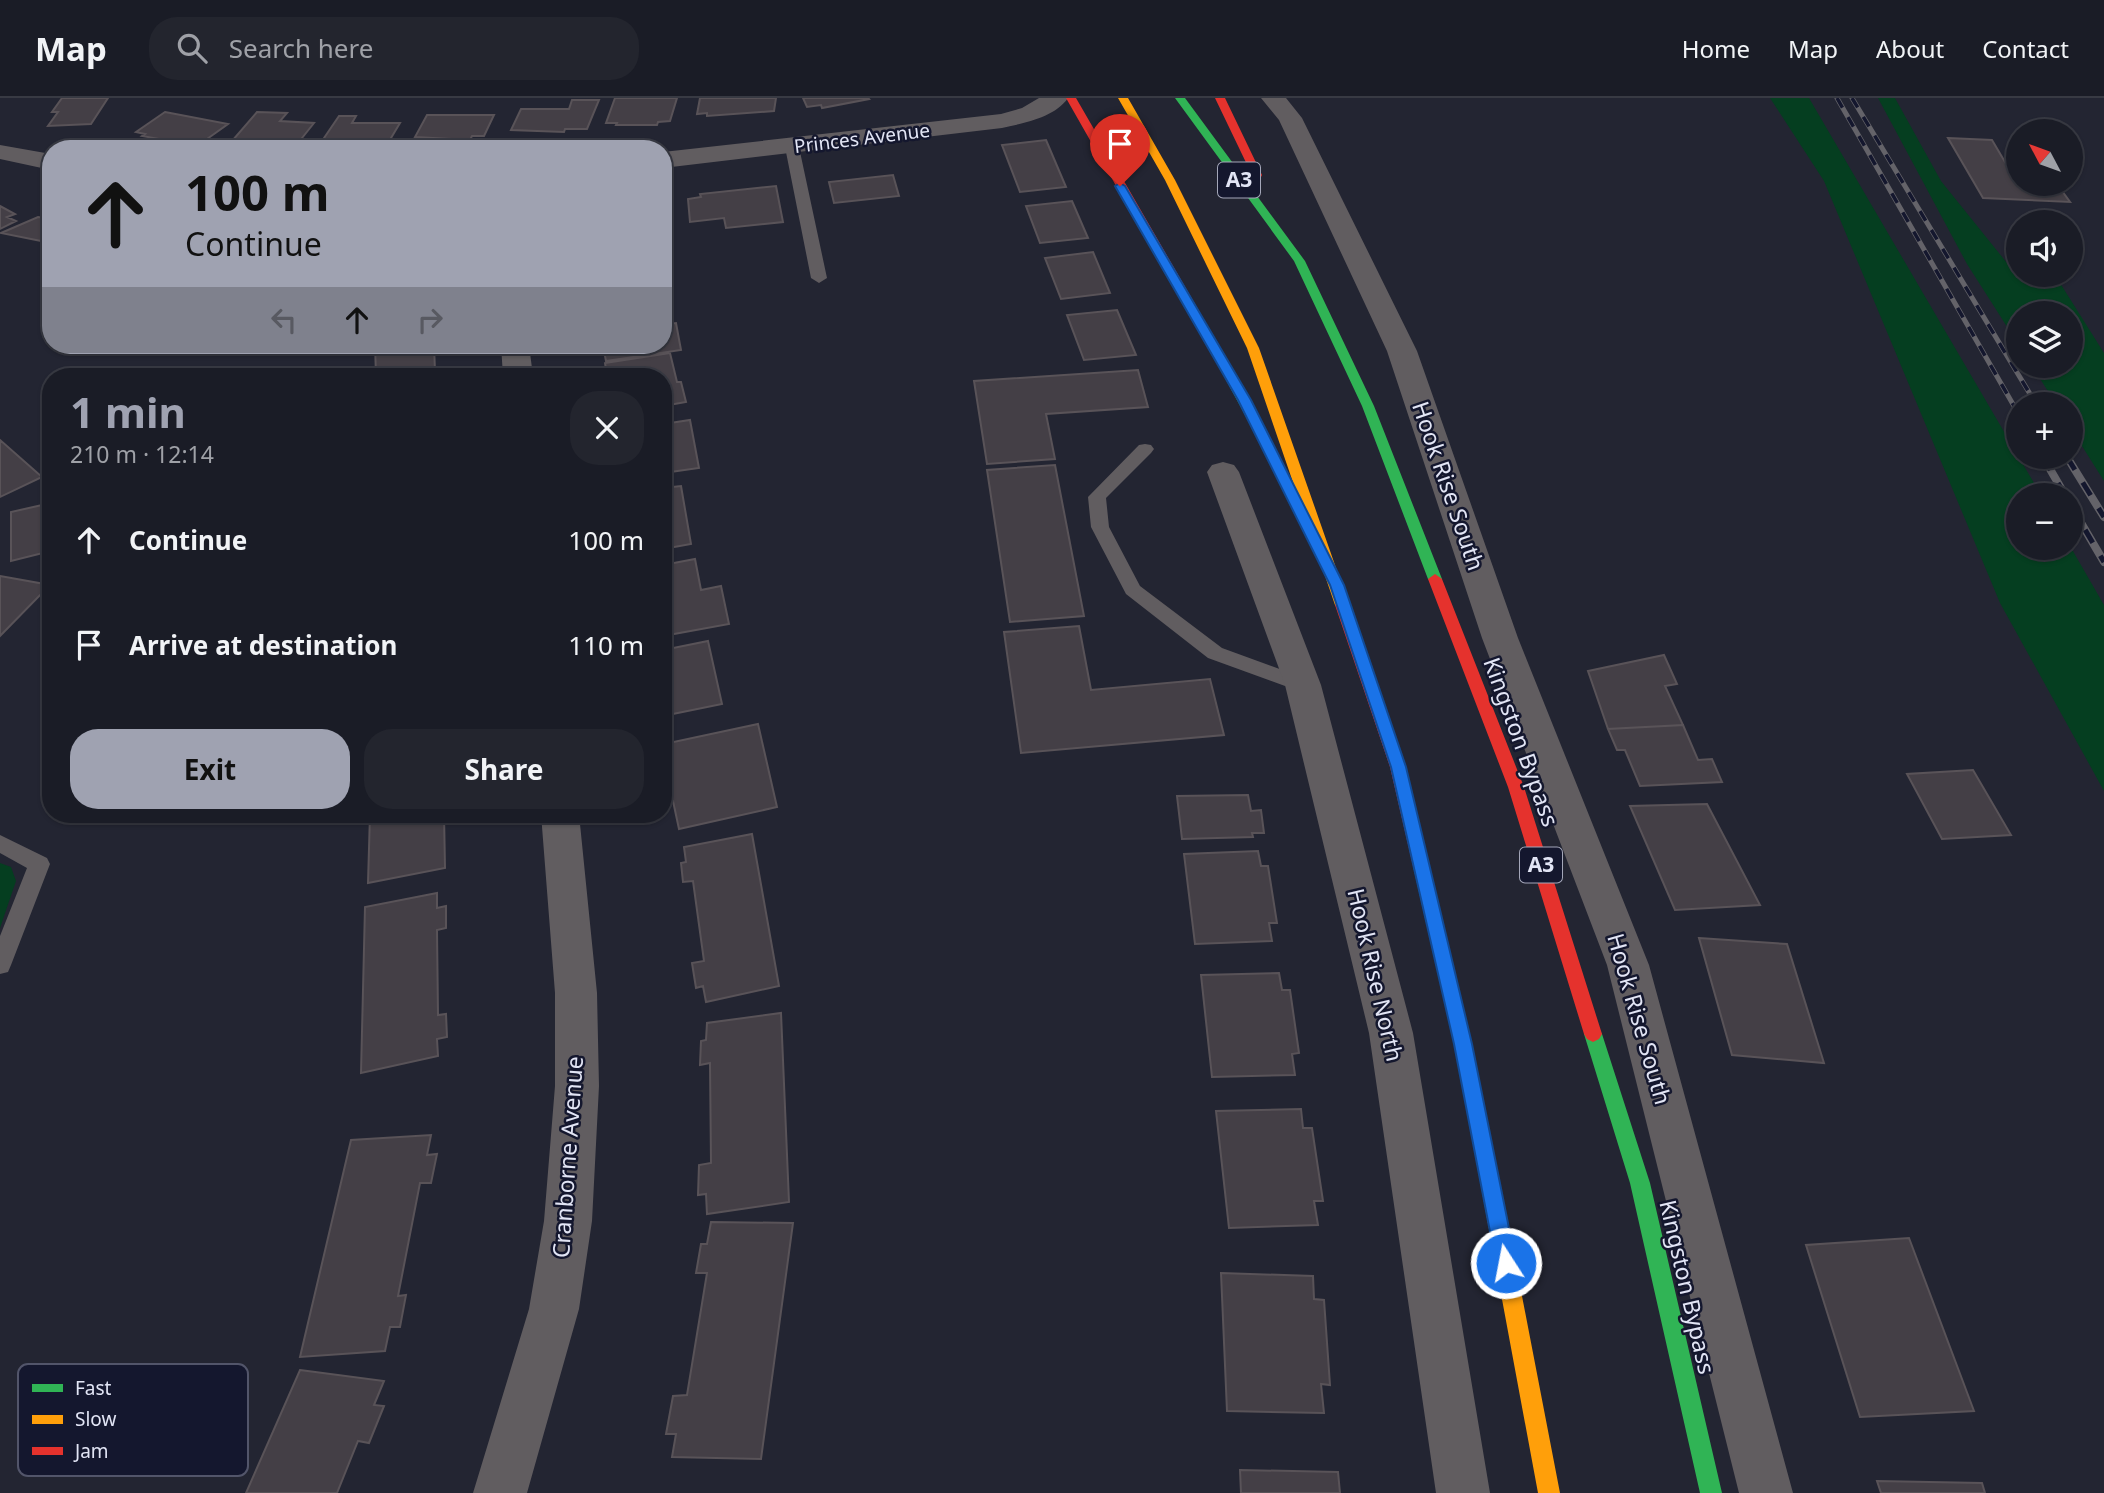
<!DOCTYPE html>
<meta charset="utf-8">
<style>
:root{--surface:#1a1c26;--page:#23252e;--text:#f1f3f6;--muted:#9fa1a7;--line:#383a43;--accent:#9fa2b1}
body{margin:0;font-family:"Noto Sans",sans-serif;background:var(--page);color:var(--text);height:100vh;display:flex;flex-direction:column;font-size:26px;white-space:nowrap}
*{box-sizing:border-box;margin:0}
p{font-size:23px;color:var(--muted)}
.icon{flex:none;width:38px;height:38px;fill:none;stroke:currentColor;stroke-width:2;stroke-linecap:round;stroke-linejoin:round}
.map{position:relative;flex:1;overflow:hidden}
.panel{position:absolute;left:42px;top:270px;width:630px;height:455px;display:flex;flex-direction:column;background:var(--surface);border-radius:28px;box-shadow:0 2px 5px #0004,0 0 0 2px var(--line)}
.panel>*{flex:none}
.banner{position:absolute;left:42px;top:42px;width:630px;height:214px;border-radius:28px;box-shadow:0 2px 5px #0004,0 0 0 2px var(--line);background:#9fa2b1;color:#111;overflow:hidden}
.needle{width:46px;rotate:311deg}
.fabs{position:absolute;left:2006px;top:21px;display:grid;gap:14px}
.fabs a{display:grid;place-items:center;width:77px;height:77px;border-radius:50%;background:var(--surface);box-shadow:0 2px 5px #0004,0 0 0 2px var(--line);font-size:35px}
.pin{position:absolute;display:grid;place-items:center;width:60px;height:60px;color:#fff;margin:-72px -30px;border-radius:50% 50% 50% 0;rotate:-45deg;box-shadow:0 0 7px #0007}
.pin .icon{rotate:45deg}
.me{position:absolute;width:77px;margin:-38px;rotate:349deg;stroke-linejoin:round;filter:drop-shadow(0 0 5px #0008)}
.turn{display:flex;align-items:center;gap:24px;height:147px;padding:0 28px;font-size:32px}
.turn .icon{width:91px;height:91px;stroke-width:2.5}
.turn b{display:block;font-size:49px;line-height:60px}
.lanes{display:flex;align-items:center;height:66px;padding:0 28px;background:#0003;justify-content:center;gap:35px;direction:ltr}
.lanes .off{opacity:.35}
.round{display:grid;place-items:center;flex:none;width:74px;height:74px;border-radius:28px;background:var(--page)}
.overview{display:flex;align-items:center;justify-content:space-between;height:119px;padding:0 28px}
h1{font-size:42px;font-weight:700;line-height:52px;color:var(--accent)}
.cta{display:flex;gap:14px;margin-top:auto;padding:14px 28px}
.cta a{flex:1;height:80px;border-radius:28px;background:var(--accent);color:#111;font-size:28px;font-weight:700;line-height:80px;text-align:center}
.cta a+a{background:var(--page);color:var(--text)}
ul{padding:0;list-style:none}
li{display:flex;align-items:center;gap:21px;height:105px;padding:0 28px}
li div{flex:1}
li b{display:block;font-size:26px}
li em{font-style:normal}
header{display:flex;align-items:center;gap:42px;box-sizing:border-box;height:98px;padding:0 35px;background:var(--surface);border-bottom:2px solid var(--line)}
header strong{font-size:33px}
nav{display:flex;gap:38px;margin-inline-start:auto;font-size:24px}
.search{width:490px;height:63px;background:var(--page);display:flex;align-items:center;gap:18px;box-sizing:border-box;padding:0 24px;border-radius:28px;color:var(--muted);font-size:26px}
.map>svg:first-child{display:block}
.green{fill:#053e20}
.building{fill:#443f46;stroke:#595358;stroke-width:2}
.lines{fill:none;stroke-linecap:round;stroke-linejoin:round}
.lane{fill:#615d60;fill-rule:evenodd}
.street{fill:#615d60;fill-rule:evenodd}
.fast{fill:#30b455;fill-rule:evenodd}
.slow{fill:#ff9f0a;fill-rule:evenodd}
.jam{fill:#e5322d;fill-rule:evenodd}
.rail-far1-casing{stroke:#646369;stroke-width:5}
.rail-casing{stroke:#646369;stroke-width:8}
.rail-far1{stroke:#14172e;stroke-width:3.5;stroke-dasharray:11;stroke-linecap:butt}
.rail{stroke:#14172e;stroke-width:5;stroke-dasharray:15;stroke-linecap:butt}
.route{fill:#1a73e8;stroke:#114b97;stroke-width:2}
.labels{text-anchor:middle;stroke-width:5;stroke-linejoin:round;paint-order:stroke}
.far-street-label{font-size:19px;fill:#e2e5f5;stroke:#14172e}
.shield{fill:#14172e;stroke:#a4a7b9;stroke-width:2}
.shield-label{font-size:21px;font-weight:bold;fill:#e2e5f5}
.street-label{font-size:23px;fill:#e2e5f5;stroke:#14172e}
.key{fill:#14172e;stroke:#52556a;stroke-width:2}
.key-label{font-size:19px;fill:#e2e5f5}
</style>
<header>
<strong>Map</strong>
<div class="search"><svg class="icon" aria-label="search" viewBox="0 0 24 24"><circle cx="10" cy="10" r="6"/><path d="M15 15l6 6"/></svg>Search here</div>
<nav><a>Home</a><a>Map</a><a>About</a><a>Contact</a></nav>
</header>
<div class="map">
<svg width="2104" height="1395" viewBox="0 0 2104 1395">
<rect width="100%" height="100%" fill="#232532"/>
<path class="green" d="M1770,0H1809L2041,397H2018V450H2070V448L2104,507V693L2000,505L1824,83Z
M1878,0H1895L1941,83L2007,165L2018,167V177H2055L2104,255V383L2070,329V306H2056L2032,268H2070V215H2018V246L1967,166Z
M0,765L11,769L16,783L0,830Z"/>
<path class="building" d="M62,0H108L91,26L48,28L58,14H52Z
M615,0H677L670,23L658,24L657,27H616L617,25H606Z
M700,0H776L774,13L707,18V15L697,16Z
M803,0H868L869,1L822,10L821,7L807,9Z
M572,2H599L587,31H565L564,34L511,32L521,11H569Z
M165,14L228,26L200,46L180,42L176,44L142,38L145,36L136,34Z
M257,14L287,15L280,23L314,25L298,45L286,44L283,48L241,46L243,43H232Z
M427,17H494L484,38H472L470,42L415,39Z
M339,18H356L352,25H400L388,45L332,47L334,43H322Z
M1948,40L1992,42L2018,86H2057L2070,104L1983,100Z
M1046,42L1066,89L1020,94L1002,47Z
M893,77L899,98L834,105L829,84Z
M776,88L783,124L726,130L724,120L690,124L688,101L701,99L700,96Z
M1072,103L1088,140L1040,145L1026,108Z
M0,108L15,116L7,119L16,123L0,131Z
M38,119L51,121V145L1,135Z
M1093,154L1110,195L1061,201L1045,160Z
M663,205L668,226L676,225L681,252L606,263L603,248L597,247H663Z
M1117,212L1136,257L1084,262L1067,217Z
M375,247H434L435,273L428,274V278H376Z
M670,255L677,284H681L686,304L663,308V278H607L605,265Z
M1138,272L1148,309L1046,316L1055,361L987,366L974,283Z
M690,322L699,370L663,375V326Z
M0,342L42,379L0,399Z
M1055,367L1084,518L1010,524L987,372Z
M681,388L691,446L663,451V390Z
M51,405V453L11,463V414Z
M695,461L701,492L721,488L729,526L663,538V467Z
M0,478L50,487L0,538Z
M1079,528L1091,592L1210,581L1224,637L1021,655L1004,534Z
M708,543L722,606L663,618V552Z
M1664,557L1677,586L1665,588L1683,627L1608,631L1588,573Z
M758,626L777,709L679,731L673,703L663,705L664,646Z
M1683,627L1698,662L1712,661L1722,684L1640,688L1625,652H1617L1608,631Z
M1973,672L2011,737L1942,741L1907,676Z
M1248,697L1251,713L1261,712L1264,735H1252L1253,739L1182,741L1177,698Z
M1707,706L1760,807L1675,812L1630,708Z
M370,716H444L445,770L368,785Z
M752,736L779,888L706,904L703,888L696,890L692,865L704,863L693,783L683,784L681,765L686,764L684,749Z
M1258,753L1261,768H1268L1277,825H1269L1272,843L1195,846L1184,756Z
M437,795V810L446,808V830L437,832L438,917L446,916L447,939L437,941L438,958L361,975L365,809Z
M1699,840L1787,846L1824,965L1732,957Z
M1279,875L1282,892H1290L1299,955L1292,956L1295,977L1212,979L1201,877Z
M781,915L789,1104L707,1116L706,1096L698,1097L699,1067L711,1065L710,965L700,967L701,943L706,942L707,925Z
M1301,1011L1303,1030H1312L1323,1103H1314L1318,1127L1229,1130L1216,1013Z
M431,1037L427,1057L437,1056L431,1085H420L398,1198L406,1197L400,1229H390L385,1253L300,1259L351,1042Z
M711,1124L793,1125L761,1361L672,1359L676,1336H666L673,1298L687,1297L707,1175H696L701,1146H707Z
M1909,1140L1974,1313L1860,1319L1806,1147Z
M1221,1175L1313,1178L1314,1201L1324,1202L1330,1287L1321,1286L1324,1315L1227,1313Z
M300,1272L384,1283L374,1307L384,1308L369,1345L358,1343L337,1395H246Z
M1240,1372L1338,1374L1340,1395H1241Z
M1877,1383L1982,1385L1985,1395H1881Z"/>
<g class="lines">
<path class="lane" d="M792,45L799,49L827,180L819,185L811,180L785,49Z
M1145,346L1151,347L1154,351L1151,355L1106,400L1109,429L1140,488L1222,550L1310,582L1313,587L1310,592H1296L1208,560L1126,496L1091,429L1088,399L1139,347Z
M0,737L47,760L50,766L11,867L8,874L0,876V838L27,770L0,755Z"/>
<path class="street" d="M1039,0H1068C1054,20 1024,25 1002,30L663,70V54L1001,16L1022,10Z
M1261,0H1286L1302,20L1417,253L1518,540L1649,867L1793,1395H1739L1607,867L1482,540L1387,253L1279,22Z
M0,47L51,56V72L0,61Z
M501,247H529L533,278H503Z
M1223,364L1234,367L1239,374L1321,587L1413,935L1490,1395H1436L1369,935L1285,587L1207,374L1212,367Z
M541,716H579L597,895L599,988L592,1123L579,1211L527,1395H473L529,1211L544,1123L555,988V895Z"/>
<path class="fast" d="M1175,0H1185L1305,163L1374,308L1442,481L1440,484L1435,486L1428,481L1362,308L1294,163Z
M1219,254L1225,258L1270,341L1268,344H1260L1258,341L1213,258Z
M1421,762L1427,763L1429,768L1472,946L1506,1115L1503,1121L1496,1124L1489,1121L1486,1115L1454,946L1413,768L1415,763Z
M1593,928L1599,931L1602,936L1650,1085L1722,1395H1700L1630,1085L1584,936L1587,931Z"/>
<path class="slow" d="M1118,0H1128L1175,82L1259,250L1349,507L1347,510H1337L1335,507L1247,250L1165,82Z
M1496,1106L1503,1109L1506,1115L1560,1395H1538L1486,1115L1489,1109Z"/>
<path class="jam" d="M1066,0H1076L1225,258L1223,261L1219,262L1213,258Z
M1215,0H1225L1262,77L1261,79L1252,77Z
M1435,476L1442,481L1524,689L1602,936L1599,941L1593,944L1587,941L1584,936L1508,689L1428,481Z
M1342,502L1349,507L1406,669L1429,768L1427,773H1415L1413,768L1390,669L1335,507Z"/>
<g class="rail-far1-casing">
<path id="rail-far1" d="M1837,0L2018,315
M1852,0L2036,306"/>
</g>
<g class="rail-casing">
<path id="rail" d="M2043,359L2065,397
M2067,359L2104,419
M2070,406L2104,464"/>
</g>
<use href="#rail-far1" class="rail-far1"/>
<use href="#rail" class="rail"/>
</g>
<path class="route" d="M1120,85L1125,88L1251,302L1344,487L1406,669L1472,946L1516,1165L1513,1171L1506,1174L1499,1171L1496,1165L1454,946L1391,669L1330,487L1238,302L1115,88Z"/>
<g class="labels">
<g class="far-street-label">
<text transform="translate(862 40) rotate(-7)" y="7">Princes Avenue</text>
</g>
<g class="shield">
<rect x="1218" y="64.5" width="42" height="35" rx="5"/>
<rect x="1520" y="749.5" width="42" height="35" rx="5"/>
</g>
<g class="shield-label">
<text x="1239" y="89">A3</text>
<text x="1541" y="774">A3</text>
</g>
<g class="street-label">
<text transform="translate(1448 388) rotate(71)" y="8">Hook Rise South</text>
<text transform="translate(1521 644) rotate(70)" y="8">Kingston Bypass</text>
<text transform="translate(1375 877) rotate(77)" y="8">Hook Rise North</text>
<text transform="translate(1639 921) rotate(74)" y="8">Hook Rise South</text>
<text transform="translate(568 1059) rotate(-86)" y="8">Cranborne Avenue</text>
<text transform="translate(1687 1189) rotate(77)" y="8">Kingston Bypass</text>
</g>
</g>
<rect x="18" y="1266" width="230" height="112" rx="10" class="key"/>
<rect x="32" y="1286" width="31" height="8" fill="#30b455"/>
<rect x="32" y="1317" width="31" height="9" fill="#ff9f0a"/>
<rect x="32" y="1349" width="31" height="8" fill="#e5322d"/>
<g class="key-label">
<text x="75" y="1297">Fast</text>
<text x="75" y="1328">Slow</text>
<text x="75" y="1360">Jam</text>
</g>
</svg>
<div class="fabs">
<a><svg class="needle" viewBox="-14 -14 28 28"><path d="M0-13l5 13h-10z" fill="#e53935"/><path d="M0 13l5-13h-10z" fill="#9fa1a7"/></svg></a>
<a><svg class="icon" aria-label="sound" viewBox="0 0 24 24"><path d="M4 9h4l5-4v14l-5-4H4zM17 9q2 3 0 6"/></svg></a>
<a><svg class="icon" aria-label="layers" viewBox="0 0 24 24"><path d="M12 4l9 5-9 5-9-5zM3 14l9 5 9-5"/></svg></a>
<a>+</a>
<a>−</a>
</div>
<div class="pin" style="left:1120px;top:88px;background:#d93025"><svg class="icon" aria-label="arrive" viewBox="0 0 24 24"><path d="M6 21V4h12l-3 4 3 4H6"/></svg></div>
<svg class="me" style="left:1506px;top:1165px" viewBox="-20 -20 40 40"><circle r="17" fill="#1a73e8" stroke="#fff" stroke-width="3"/><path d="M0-11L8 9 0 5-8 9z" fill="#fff"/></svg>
<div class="banner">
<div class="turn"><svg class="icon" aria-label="ahead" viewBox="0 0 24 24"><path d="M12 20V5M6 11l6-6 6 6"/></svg><div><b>100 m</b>Continue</div></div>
<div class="lanes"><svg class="icon off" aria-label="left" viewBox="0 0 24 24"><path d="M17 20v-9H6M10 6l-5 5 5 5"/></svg><svg class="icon" aria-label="ahead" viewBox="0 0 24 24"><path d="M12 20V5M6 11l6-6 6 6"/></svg><svg class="icon off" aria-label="right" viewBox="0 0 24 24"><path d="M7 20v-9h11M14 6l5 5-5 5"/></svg></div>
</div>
<section class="panel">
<div class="overview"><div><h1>1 min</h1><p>210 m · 12:14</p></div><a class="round"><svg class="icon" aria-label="close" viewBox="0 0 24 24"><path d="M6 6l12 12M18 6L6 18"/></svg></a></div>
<ul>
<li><svg class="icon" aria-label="ahead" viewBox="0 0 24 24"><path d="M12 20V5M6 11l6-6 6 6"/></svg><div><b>Continue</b></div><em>100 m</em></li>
<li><svg class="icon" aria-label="arrive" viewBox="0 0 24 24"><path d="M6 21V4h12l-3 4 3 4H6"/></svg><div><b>Arrive at destination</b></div><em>110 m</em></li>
</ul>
<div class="cta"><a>Exit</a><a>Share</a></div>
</section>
</div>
